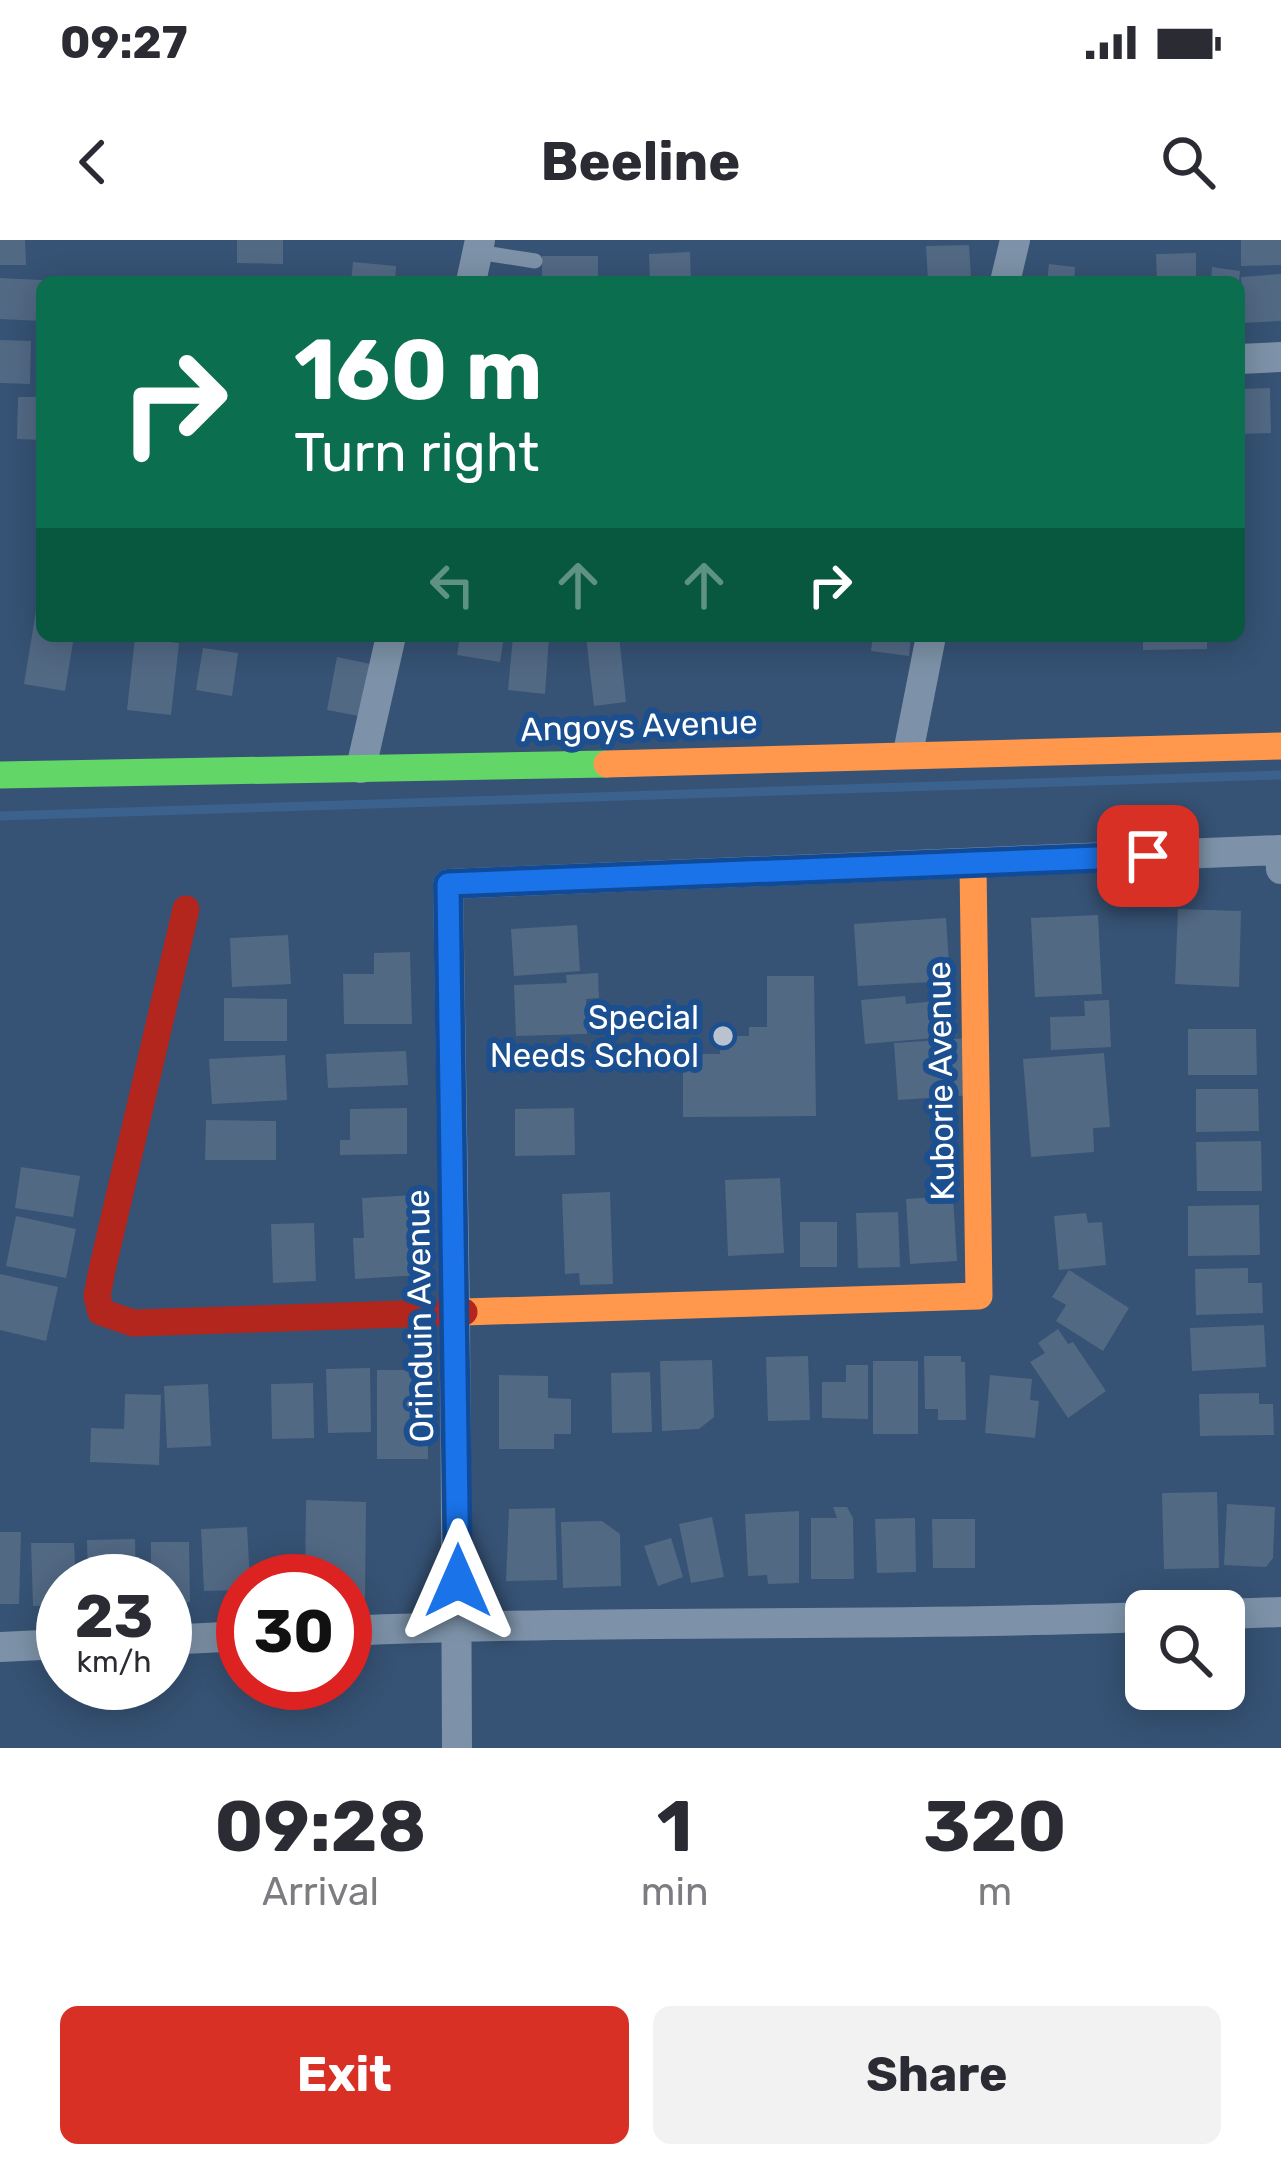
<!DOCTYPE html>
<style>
:root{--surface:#fff;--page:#f2f2f3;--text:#2b2b33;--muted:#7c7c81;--accent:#d93025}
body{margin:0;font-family:Rubik,sans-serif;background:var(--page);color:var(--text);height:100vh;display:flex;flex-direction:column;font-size:45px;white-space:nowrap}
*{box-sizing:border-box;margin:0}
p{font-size:39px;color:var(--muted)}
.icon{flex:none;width:66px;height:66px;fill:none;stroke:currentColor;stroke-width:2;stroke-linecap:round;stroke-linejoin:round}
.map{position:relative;height:1508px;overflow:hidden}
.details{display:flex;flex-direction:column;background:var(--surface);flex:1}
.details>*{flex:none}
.hud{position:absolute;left:36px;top:36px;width:1209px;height:366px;border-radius:18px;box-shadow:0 6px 30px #0003;background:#0b6e4f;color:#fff;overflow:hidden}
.buttons{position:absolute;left:1125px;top:1350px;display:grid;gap:24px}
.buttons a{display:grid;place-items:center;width:120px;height:120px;border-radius:18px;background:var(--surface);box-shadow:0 6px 30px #0003;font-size:60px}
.speed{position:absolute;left:36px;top:1314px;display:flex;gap:24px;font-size:60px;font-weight:700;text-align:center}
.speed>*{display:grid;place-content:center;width:156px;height:156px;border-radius:50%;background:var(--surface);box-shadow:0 6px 30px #0003;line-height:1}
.speed small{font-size:30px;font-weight:400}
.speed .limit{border:18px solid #d22;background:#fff;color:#111}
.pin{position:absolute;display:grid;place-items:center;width:102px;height:102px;color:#fff;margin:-51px;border-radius:24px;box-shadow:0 6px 18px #0006}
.me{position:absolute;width:132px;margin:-66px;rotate:0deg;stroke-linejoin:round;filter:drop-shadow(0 0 9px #0008)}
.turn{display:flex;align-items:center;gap:42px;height:252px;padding:0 60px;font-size:54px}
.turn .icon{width:156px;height:156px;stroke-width:2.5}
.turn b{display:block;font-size:84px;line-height:102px}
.lanes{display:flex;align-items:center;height:114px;padding:0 60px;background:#0003;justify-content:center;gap:60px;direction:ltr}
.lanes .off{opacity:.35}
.eta{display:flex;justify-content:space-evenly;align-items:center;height:204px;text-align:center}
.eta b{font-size:72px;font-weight:700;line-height:84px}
.button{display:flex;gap:24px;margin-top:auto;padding:24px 60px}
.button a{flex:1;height:138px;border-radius:18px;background:var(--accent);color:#fff;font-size:48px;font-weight:700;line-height:138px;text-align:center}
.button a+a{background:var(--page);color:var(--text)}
.status{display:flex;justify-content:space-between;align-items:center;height:84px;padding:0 60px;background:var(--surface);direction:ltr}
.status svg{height:33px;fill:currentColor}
header{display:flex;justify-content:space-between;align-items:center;height:156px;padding:0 60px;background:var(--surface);font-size:54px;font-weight:700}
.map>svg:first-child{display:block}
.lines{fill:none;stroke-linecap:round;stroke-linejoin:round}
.stream{stroke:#3b618d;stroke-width:9}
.building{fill:#526984}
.lane{stroke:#7d92a8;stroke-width:15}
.street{stroke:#7d92a8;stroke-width:30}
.fast{stroke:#63d668;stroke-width:27}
.slow{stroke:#ff974d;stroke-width:27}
.jam{stroke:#b3261e;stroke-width:27}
.route-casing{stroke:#114b97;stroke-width:30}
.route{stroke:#1a73e8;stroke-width:21}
.poi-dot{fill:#b9c2ce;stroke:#1b4f8f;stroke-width:4.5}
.labels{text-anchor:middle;stroke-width:12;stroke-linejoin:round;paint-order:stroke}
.street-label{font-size:33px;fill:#fff;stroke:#1b4f8f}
.poi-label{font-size:33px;fill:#fff;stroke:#1b4f8f;text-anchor:end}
</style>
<div class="status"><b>09:27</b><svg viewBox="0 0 49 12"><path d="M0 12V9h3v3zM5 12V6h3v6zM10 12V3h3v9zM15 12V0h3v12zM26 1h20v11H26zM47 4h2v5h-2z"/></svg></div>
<header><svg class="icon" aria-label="back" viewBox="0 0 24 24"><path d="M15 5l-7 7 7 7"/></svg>Beeline<svg class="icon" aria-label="search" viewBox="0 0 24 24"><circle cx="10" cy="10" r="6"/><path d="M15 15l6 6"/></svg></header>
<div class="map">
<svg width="1281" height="1508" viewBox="0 0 1281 1508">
<rect width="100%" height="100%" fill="#365274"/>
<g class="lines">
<path class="stream" d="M0,576L1281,535"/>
</g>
<path class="building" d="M0,0H25L26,25H0Z
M237,0H283V24L237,23Z
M1241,0H1281V25L1241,26Z
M969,5L971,39L928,41L926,6Z
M690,12L691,41L650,42L649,14Z
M1196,13V42H1157L1156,14Z
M542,16H598V42H542Z
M353,22L396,26L395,42H351Z
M1049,24L1075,27L1074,42H1047Z
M1212,27L1240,31L1239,42H1211Z
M1281,34V81L1244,83L1241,37Z
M0,38L42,40V81L0,79Z
M0,100L31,101L30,144L0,143Z
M1270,148L1271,193L1239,194V149Z
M18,157H42V200L17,199Z
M37,365H42V396H74L65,451L24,444Z
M460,396H504L500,422L457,415Z
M513,396L549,397L545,454L508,450Z
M586,396H619L626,462L594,466Z
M873,396H911L909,416L871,411Z
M1143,396H1207V409L1143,410Z
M135,398L179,403L171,475L127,470Z
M203,408L238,413L232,456L196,450Z
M337,417L375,425L364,477L327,470Z
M1178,669L1241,671L1239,747L1175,744Z
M1098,675L1102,754L1035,757L1031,678Z
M946,678L950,741L858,746L854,684Z
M577,685L580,731L514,736L511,689Z
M288,695L291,744L232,747L230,698Z
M410,712L412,784H344L343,734H374V713Z
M598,733L599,758L586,759L587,794L516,796L514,745L567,743L566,735Z
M767,736H814L816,876L683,877V814H720L719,796H749V787H767Z
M905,756L906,764L954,759L957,796L865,804L861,760Z
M224,758L287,759V801H224Z
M1109,760L1111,807L1051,810L1050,777L1085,776L1084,761Z
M1188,789H1256L1257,835H1188Z
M969,798L973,855L898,860L894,803Z
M406,811L408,845L328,848L326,814Z
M1104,813L1110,887L1093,888L1094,912L1031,917L1023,819Z
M285,815L287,860L212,864L209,819Z
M1196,849H1258L1259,891L1196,892Z
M407,868V914L340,915V900H350V869Z
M574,868L575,915L515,916V869Z
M206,880L276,881V920H205Z
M1261,901L1262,951H1197L1196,902Z
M21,927L80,936L73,977L15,968Z
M780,938L784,1013L728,1016L725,940Z
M610,952L613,1044L580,1045L579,1033L565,1034L562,954Z
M415,955L420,1035L355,1039L353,998H364L362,958Z
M953,956L957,1021L910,1024L906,959Z
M1259,965L1260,1015L1188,1016V966Z
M898,972L900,1027L858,1028L856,973Z
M1086,973L1088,983L1102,982L1106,1025L1059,1030L1054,976Z
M16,976L76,989L66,1038L6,1026Z
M800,982H837V1027H800Z
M314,983L316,1041L273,1043L271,984Z
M1248,1028V1043H1262L1263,1073L1196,1075L1195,1029Z
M1069,1030L1129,1068L1103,1111L1056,1081L1066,1065L1052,1057Z
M0,1034L58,1047L46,1101L0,1090Z
M1264,1085L1266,1127L1192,1131L1190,1088Z
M1058,1089L1068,1104L1073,1102L1106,1151L1068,1178L1030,1122L1045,1113L1038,1103Z
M808,1116L810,1180L768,1181L766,1117Z
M924,1116H961V1122H965L966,1180H938V1169H925Z
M712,1120L714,1177L699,1189L662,1191L660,1121Z
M873,1121H918V1194H873Z
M846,1125H868V1179L822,1178V1142H846Z
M370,1128L371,1192L328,1193L326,1129Z
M377,1130H427L428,1219H377Z
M650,1132L652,1192L612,1193L611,1133Z
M499,1135L548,1136V1158L571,1159V1194H554V1209H499Z
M990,1135L1032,1139L1030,1160L1039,1161L1035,1198L985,1193Z
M313,1143L314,1198L272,1199L271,1144Z
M208,1144L211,1206L167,1208L164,1146Z
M1259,1153V1164H1273L1274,1195L1200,1196L1199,1154Z
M125,1154L161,1155L159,1225L90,1222L91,1188L124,1189Z
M1217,1252L1219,1328L1164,1329L1162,1253Z
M306,1260L366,1262L365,1358H345V1341H305Z
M1227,1264L1275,1267L1273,1318L1266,1327L1224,1325Z
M833,1267H847L853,1278L854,1339H811V1278H837Z
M555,1268L557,1340L506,1341L509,1269Z
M799,1271V1343L768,1344L767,1335L748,1336L745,1274Z
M712,1277L724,1337L691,1343L679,1284Z
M915,1278L916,1332L877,1333L875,1279Z
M932,1279H975V1328H933Z
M602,1281L620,1294L621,1346L563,1348L561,1282Z
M247,1287L250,1341H243V1350L204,1351L201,1289Z
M0,1292H21L19,1364H0Z
M671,1298L683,1337L658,1346L644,1306Z
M135,1299L136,1341H88L87,1300Z
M151,1302H189L190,1362H165V1341H151Z
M31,1303H74L76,1341H63V1365L33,1366Z"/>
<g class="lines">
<path class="lane" d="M478,12L535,21"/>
<path class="street" d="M471,42L480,0
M1005,42L1015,0
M1239,119L1281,117
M908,513L931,396
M361,528L391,396
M1224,1374L1281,1372
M345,1391C612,1379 879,1387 1146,1377
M165,1400L243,1396
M0,1407L63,1404
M457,1508L455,1073L448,644L1280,610L1281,629"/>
<path class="fast" d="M0,535L607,524"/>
<path class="slow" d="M607,524L1281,506
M464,1072L979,1056L973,625"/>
<path class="jam" d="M186,669L102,1030L97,1056L101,1072L133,1083L464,1072"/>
</g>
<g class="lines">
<g class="route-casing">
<path id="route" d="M458,1341L448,644L1148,616"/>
</g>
<use href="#route" class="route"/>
</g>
<circle class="poi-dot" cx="723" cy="796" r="12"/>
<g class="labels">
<g class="street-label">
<text transform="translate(639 485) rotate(-2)" y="12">Angoys Avenue</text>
<text transform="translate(940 841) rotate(-91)" y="12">Kuborie Avenue</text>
<text transform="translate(419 1076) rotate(-91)" y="12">Orinduin Avenue</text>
</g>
<g class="poi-label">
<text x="699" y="789">Special<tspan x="699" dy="38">Needs School</tspan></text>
</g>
</g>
</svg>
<div class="buttons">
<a><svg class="icon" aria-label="search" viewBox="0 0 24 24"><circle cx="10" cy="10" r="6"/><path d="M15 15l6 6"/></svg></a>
</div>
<div class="speed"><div>23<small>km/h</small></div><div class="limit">30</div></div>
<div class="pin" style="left:1148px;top:616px;background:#d93025"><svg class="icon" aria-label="arrive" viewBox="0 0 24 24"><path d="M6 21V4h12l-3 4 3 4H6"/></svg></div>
<svg class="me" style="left:458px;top:1341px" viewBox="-20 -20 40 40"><path d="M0-17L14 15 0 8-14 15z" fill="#1a73e8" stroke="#fff" stroke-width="4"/></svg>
<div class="hud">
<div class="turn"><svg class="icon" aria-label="right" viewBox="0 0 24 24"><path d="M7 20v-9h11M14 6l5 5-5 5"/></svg><div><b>160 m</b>Turn right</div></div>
<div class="lanes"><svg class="icon off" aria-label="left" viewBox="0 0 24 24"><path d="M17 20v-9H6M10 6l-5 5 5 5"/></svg><svg class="icon off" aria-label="ahead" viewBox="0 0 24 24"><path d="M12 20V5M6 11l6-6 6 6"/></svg><svg class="icon off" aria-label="ahead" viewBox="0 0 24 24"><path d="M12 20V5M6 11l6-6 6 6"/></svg><svg class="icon" aria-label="right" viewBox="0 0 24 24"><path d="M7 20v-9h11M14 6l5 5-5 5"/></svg></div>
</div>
</div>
<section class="details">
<div class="eta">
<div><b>09:28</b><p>Arrival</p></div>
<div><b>1</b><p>min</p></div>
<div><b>320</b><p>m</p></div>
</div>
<div class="button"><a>Exit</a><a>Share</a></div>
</section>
